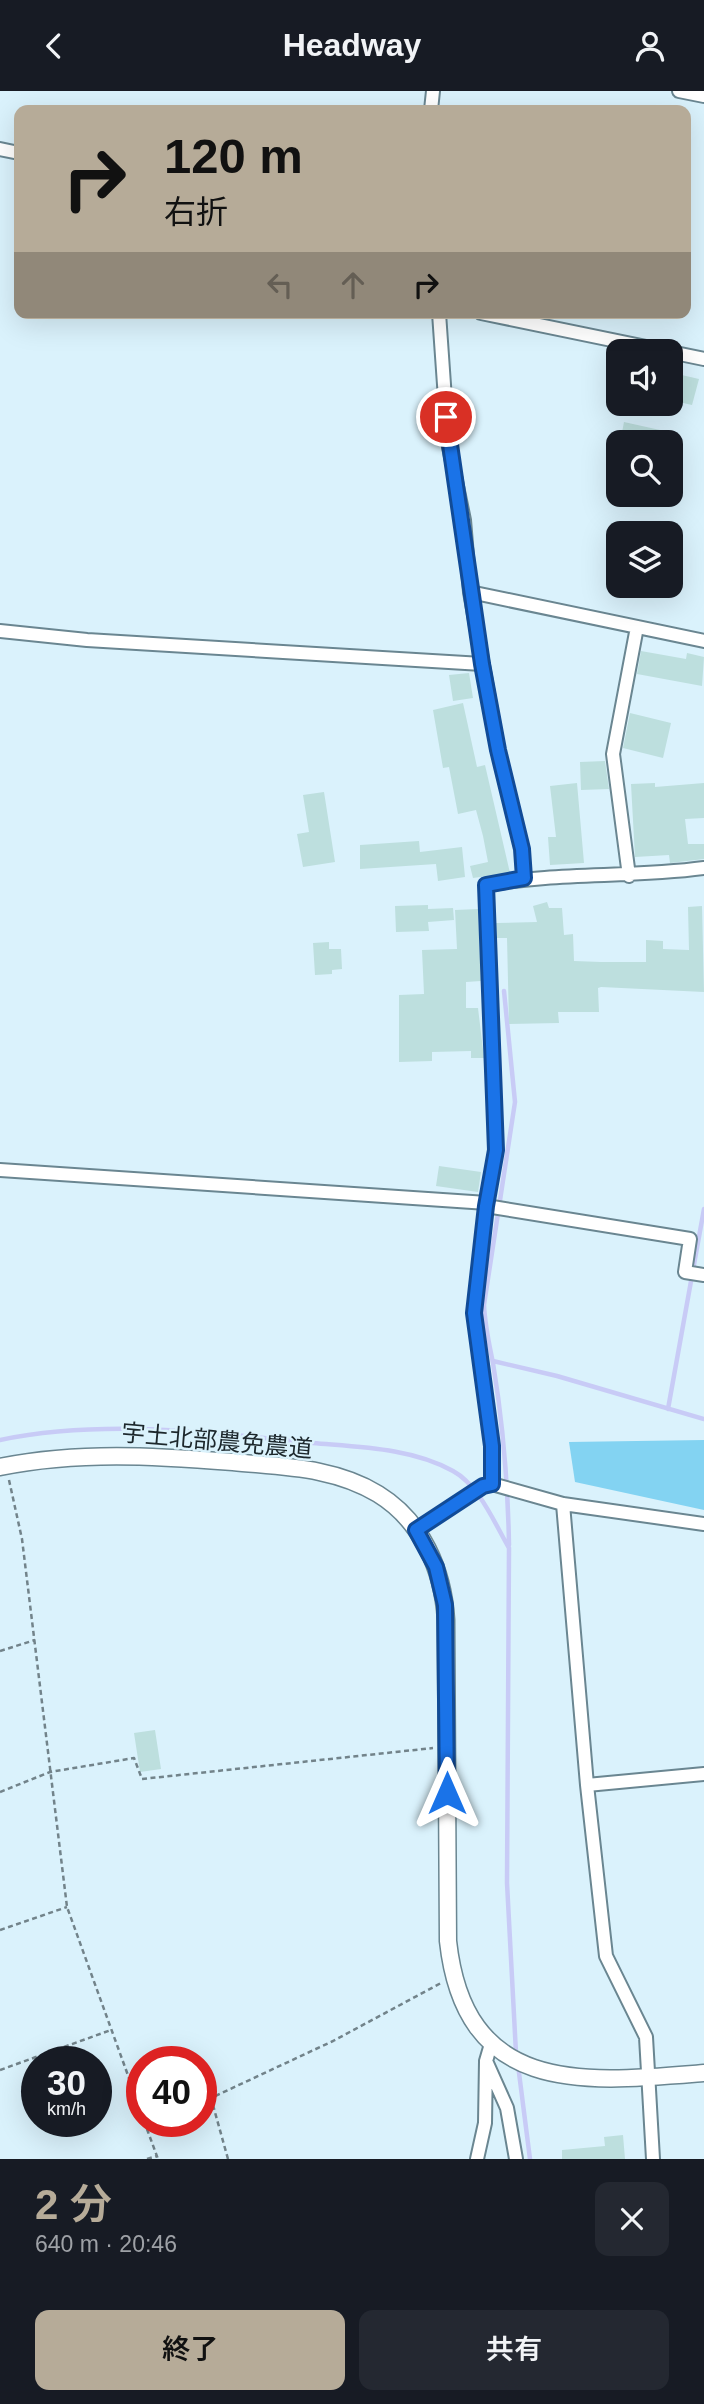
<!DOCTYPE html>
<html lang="ja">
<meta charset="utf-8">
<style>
:root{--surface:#171b24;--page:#242831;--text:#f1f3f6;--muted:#9ea1a6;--accent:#b6ab98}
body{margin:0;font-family:Arial,"Noto Sans JP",sans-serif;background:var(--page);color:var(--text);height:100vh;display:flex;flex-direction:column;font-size:26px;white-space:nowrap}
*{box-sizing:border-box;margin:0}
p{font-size:23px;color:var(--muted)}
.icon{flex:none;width:38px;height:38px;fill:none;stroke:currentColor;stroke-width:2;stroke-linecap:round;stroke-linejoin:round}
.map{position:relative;height:2068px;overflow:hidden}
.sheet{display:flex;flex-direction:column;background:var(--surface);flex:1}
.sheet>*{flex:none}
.guide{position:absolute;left:14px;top:14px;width:677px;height:214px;border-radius:14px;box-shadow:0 7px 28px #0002;background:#b6ab98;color:#111;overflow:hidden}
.controls{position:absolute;left:606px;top:248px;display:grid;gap:14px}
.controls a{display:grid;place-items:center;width:77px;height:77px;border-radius:14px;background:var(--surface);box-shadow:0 7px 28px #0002;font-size:35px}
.speed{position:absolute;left:21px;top:1955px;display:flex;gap:14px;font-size:35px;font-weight:700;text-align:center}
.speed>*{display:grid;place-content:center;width:91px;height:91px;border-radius:50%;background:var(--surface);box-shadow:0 7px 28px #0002;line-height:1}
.speed small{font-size:18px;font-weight:400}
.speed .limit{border:10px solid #d22;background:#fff;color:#111}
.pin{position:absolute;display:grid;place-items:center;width:60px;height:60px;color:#fff;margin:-30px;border:4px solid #fff;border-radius:50%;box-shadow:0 2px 7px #0007}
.me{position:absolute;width:77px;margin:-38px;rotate:0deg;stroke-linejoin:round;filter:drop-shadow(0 0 5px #0008)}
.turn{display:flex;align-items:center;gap:24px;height:147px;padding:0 35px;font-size:32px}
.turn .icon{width:91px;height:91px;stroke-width:2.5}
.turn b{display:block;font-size:49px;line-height:60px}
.lanes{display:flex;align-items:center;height:66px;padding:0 35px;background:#0003;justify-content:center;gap:35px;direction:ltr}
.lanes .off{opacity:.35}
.round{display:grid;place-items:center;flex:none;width:74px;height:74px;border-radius:14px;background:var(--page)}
.summary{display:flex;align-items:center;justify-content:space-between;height:119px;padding:0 35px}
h1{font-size:42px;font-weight:600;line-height:52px;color:var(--accent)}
.primary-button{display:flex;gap:14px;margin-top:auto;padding:14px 35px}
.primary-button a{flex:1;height:80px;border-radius:14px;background:var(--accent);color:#111;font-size:28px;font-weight:600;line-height:80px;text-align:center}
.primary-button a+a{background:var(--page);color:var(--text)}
header{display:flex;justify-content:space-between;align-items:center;height:91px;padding:0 35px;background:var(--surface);font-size:32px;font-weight:600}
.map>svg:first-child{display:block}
.green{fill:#83d3f2}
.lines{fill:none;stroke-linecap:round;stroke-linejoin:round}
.stream{stroke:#c8cbf6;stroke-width:4.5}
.building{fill:#bddfde}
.minor-casing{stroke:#6a8691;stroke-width:16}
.tertiary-casing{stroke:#6a8691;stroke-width:19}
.path{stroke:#72838a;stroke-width:2.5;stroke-dasharray:5 3.5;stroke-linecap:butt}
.minor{stroke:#fff;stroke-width:12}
.tertiary{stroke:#fff;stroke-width:16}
.route-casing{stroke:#114b97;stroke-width:18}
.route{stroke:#1a73e8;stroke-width:12}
.labels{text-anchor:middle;stroke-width:5;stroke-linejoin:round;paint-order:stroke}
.street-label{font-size:24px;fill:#1c272c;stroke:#daf2fc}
</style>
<header><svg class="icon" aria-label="back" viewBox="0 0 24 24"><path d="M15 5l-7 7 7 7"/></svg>Headway<svg class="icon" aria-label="person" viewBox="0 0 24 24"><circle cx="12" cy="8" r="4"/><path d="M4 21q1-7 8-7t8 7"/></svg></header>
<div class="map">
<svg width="704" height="2068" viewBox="0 0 704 2068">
<rect width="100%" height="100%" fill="#daf2fc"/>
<path class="green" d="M704,1349V1419L575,1391L569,1351Z"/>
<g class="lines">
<path class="stream" d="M504,900L515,1011L484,1214C485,1235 489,1252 493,1272C503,1332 508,1394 509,1454
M493,1270L557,1285L704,1328
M668,1318L704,1118
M0,1349C102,1328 210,1341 313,1352C359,1356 412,1357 453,1380C479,1394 495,1433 509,1457L507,1792L516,1962
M518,1974L530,2068"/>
</g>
<path class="building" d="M673,282L699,288L692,314L670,309Z
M624,331L660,339L657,352H620Z
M641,560L686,568L687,562L704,566L702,595L637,583Z
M469,582L473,607L453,610L449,584Z
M463,612L477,676L485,674L510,782L473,787L470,775L488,771L483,745L476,719L458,723L449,676L443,677L433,619Z
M630,622L671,632L663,667L623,657Z
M605,670L609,698L581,699L580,671Z
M577,692L584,772L550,774L548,746H556L550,695Z
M655,692V696L704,692V727L685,728L688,753H704V768L670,772L669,764L635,766L631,693Z
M324,701L335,771L303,776L297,743L309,741L303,704Z
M419,750L420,761L462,756L465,786L438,790L436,773L360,778V754Z
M547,811L549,817H562L564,844L573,843L574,870L601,871H646V849L663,850V858L689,859L688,816L702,815L704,901L601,896L598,897L599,921H558L559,932L509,933L507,847H497L496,832L537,831L533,815Z
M428,814V818L453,817L454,829L428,831L429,840L396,841L395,815Z
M478,818L481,890L466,891V917H478L484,967H471V960L432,961V970L399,971V904L424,903L422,859L457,858L455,819Z
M329,851V858H341L342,878L332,879V883L315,884L313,852Z
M439,1075L481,1081L478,1101L436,1095Z
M155,1639L161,1678L140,1681L134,1642Z
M623,2044L625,2068H562V2059L605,2055L604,2046Z"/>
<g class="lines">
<g class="minor-casing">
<path id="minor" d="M679,0L704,5
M431,19L433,0
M0,58L19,62
M439,222L448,351L464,429L470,501L498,659L522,758L524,787
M481,222L704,268
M470,501L704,550
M0,540L87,549L482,573
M629,785L613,663L637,536
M0,1079L487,1112
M486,1115L690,1148L685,1181L704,1184
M492,1393V1355L474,1222L486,1115L496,1060L486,794C558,781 631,787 704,777
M563,1413L587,1694L606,1865L646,1946L653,2068
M416,1439L483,1395L492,1393L563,1413L704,1433
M587,1694L704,1683
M486,1970L507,2017L516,2068
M477,2068L485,2032L486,1970L491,1953"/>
</g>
<g class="tertiary-casing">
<path id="tertiary" d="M0,1376C78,1360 155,1365 233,1371C283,1376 334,1376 378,1403C422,1430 443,1479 446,1529L448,1850C465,2005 583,1992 704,1982"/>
</g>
<path class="path" d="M9,1389L22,1448L67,1816L142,2023
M0,1560L35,1549
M0,1701L50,1681L134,1667L142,1688L433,1657
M0,1839L67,1816
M0,1979L111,1939
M144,2030L158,2068
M147,2068L157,2065
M228,2068L211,2007L333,1950L441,1892"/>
<use href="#minor" class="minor"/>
<use href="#tertiary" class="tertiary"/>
</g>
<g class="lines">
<g class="route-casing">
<path id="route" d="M446,326L482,573L498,659L522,758L524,787L486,794L496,1059L486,1115L474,1222L492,1355V1393L483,1395L416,1439L436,1476L445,1514L447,1702"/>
</g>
<use href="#route" class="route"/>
</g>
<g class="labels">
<g class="street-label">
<text transform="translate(217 1350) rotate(5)" y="8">宇土北部農免農道</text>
</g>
</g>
</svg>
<div class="controls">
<a><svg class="icon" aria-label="sound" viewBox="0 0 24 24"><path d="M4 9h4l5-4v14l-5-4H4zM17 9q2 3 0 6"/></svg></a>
<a><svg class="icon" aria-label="search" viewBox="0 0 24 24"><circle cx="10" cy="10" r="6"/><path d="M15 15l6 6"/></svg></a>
<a><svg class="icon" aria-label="layers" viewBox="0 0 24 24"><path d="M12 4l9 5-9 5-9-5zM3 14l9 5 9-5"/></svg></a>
</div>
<div class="speed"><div>30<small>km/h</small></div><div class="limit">40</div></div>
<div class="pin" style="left:446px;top:326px;background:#d93025"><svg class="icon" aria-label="arrive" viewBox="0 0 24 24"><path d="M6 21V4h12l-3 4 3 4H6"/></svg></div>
<svg class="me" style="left:447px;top:1702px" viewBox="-20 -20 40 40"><path d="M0-17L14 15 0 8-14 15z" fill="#1a73e8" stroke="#fff" stroke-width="4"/></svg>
<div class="guide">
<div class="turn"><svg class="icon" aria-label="right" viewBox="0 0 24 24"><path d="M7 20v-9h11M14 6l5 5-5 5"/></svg><div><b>120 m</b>右折</div></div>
<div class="lanes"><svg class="icon off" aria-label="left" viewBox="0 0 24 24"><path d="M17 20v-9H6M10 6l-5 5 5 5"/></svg><svg class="icon off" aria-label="ahead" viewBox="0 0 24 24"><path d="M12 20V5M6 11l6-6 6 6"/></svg><svg class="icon" aria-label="right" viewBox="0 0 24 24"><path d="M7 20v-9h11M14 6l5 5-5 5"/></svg></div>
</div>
</div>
<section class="sheet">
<div class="summary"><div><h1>2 分</h1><p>640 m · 20:46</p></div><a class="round"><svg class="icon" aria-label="close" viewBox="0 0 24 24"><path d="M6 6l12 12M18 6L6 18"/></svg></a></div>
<div class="primary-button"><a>終了</a><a>共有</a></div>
</section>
